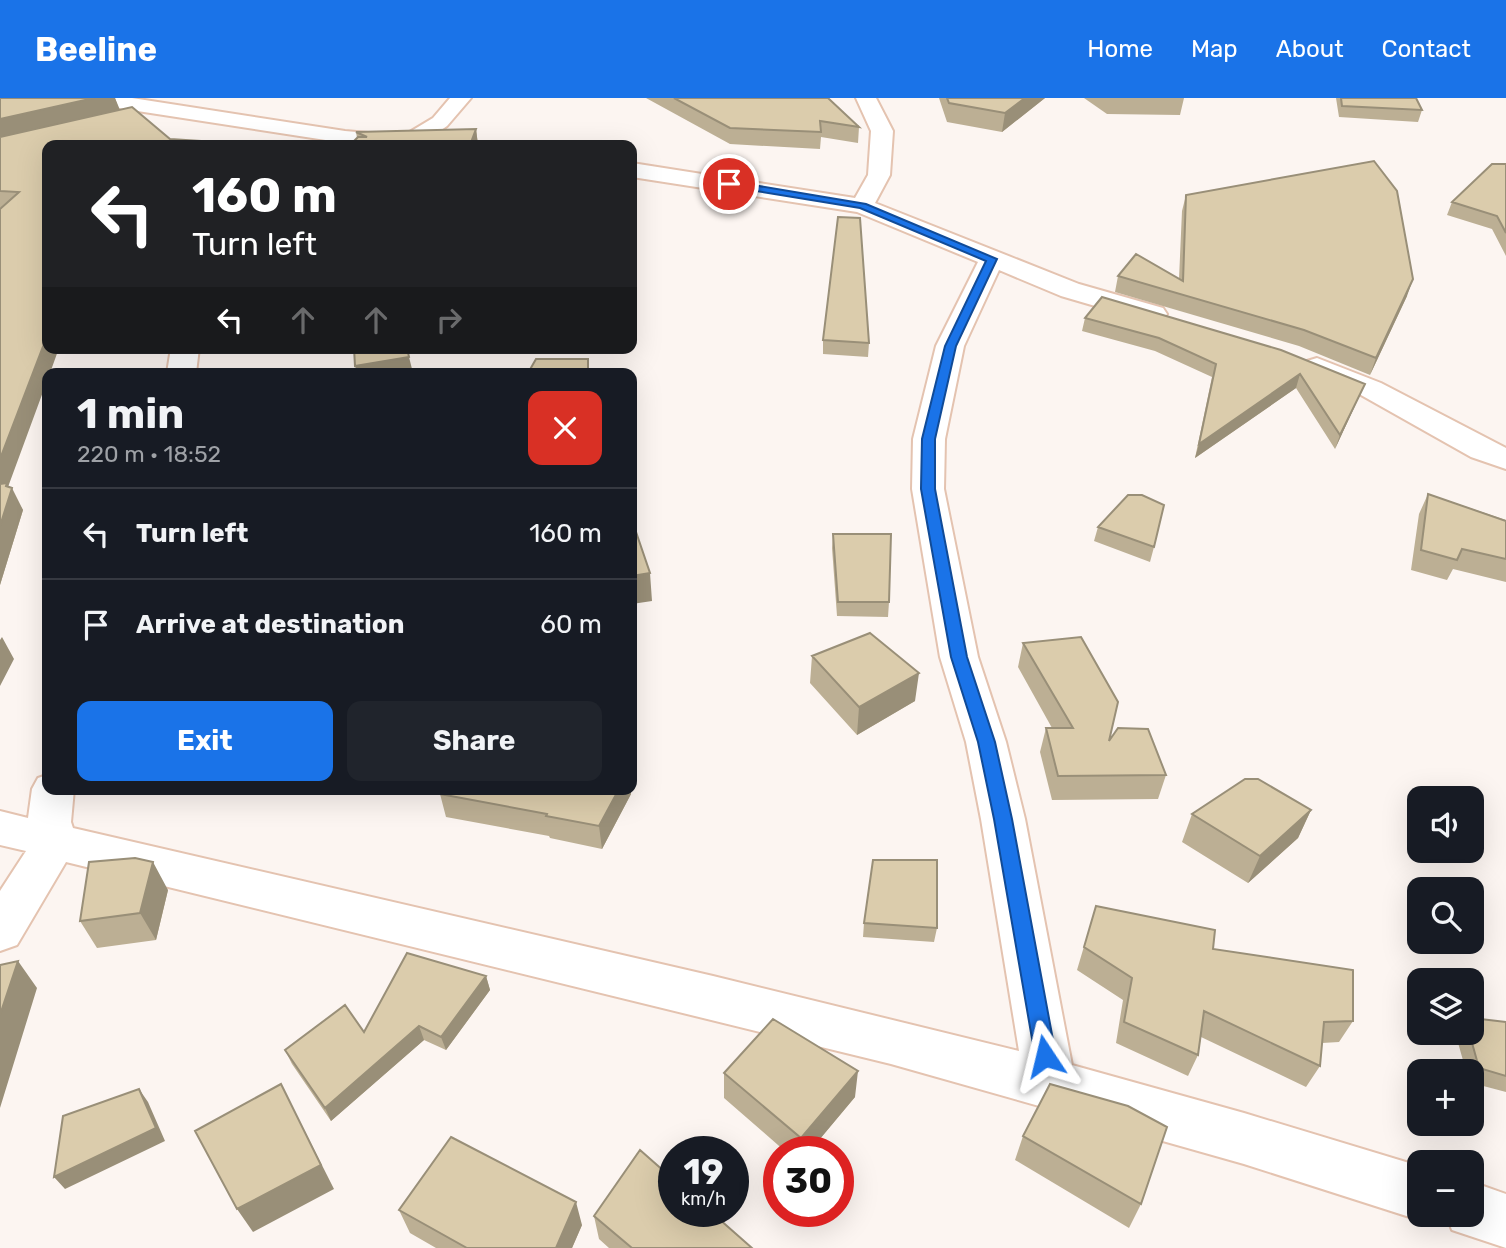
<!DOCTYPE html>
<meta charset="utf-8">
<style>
:root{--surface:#171b24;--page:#20242c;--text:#f1f3f6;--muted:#9ea1a6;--line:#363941;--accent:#1a73e8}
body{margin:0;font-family:Rubik,sans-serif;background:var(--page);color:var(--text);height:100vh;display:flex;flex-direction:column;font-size:26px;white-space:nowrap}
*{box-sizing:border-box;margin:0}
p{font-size:23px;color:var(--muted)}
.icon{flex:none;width:38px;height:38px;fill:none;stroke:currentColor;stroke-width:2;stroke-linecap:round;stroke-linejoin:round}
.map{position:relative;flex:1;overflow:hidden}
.details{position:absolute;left:42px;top:270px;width:595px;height:427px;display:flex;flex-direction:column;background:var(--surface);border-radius:14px;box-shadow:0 7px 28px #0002}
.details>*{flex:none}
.top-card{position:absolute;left:42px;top:42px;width:595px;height:214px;border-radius:14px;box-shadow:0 7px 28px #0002;background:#202124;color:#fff;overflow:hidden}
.buttons{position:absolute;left:1407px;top:688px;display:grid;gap:14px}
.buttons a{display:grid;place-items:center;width:77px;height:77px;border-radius:14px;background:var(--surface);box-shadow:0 7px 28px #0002;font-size:35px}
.speed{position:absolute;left:658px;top:1038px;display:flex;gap:14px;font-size:35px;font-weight:700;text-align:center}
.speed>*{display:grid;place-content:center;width:91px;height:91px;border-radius:50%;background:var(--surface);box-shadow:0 7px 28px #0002;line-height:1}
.speed small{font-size:18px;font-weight:400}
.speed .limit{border:10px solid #d22;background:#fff;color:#111}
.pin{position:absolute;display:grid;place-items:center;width:60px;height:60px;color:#fff;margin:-30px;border:4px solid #fff;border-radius:50%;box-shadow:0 2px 7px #0007}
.me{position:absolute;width:77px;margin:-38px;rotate:350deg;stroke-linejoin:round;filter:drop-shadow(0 0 5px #0008)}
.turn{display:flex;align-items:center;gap:24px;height:147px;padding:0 35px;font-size:32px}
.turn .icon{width:91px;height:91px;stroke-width:2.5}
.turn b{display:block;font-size:49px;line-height:60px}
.lanes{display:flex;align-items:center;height:66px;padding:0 35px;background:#0003;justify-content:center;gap:35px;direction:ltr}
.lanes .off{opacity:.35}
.round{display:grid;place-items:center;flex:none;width:74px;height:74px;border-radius:14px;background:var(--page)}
.head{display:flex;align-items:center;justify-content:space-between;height:119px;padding:0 35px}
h1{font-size:42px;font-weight:700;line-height:52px}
.primary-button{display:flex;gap:14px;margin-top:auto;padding:14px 35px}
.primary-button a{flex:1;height:80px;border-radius:14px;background:var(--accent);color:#fff;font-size:28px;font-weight:700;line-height:80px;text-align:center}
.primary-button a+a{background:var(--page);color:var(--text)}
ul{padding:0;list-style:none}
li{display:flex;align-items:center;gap:21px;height:91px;padding:0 35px;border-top:2px solid var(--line)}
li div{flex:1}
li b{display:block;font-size:26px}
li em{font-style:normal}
header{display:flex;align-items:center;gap:42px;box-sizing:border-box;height:98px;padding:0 35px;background:var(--accent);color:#fff}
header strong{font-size:33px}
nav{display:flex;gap:38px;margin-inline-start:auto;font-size:24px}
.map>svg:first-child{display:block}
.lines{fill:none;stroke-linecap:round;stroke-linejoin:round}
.minor-casing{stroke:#e4c3b0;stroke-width:4}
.minor{fill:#fff;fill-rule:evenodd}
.wall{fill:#bcaf94}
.shaded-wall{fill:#998f78}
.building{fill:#dbccac;stroke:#998f78;stroke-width:2}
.route{fill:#1a73e8;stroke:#114b97;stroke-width:2}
</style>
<header>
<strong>Beeline</strong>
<nav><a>Home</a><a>Map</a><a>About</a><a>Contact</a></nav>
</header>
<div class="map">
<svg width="1506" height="1150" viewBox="0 0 1506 1150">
<rect width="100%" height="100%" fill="#fcf5f1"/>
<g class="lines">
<g class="minor-casing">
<path id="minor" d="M82,0H132L345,33L403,38L433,20L450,0H471L447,28L428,41L435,47L345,45L92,6L85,4Z
M856,0H876L893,33L890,77L875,105L1079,186L1163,210L1167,216L1163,222L1153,224L1143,222L1061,198L999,172L964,248L945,341L944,391L978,559L1006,644L1025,721L1072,967L1244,1015L1419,1068V1116H1433L1419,1122L1244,1066L891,966L66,764L17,847L0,853V793L26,753L0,747V713L28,720L32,691L38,680L47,677V691H74L71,724L73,730L713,878L1019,953L981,721L966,644L940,559L912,391L913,341L936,248L978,164L857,114L632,79V65L855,100L868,77L871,33Z
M171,250H199L196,275H167Z
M1317,260L1381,285L1506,350V371L1471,359L1361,297L1307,275L1303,269L1307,263Z
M1472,1084L1506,1096V1150L1452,1132L1446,1116H1472Z"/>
</g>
<use href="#minor" class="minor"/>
</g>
<path class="wall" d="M0,0H115L119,12L47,47L8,389L23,412L0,487Z
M646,0H828L859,29L858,45L821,39L820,51L730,46Z
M939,0H1045L1002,34L947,24Z
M1084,0H1184L1180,17L1107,16Z
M1336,0H1416L1422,12L1418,24L1339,19Z
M476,31L478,47H350L357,40L356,34Z
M1506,66V158L1492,131L1447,117L1452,104Z
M1186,97L1407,198L1370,277L1299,248L1115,194L1118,178L1179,181L1182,113Z
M1085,220L1365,286L1335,351L1296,290L1195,360L1212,279L1155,253L1082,233Z
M823,242L869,245L868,259L823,256Z
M1428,396L1506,422V484L1453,471L1447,482L1411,472L1419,416Z
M1098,429L1154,449L1150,464L1094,443Z
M833,436L889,504L888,519L837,518L832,450Z
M632,530L633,549H632Z
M1023,545L1109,643L1166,677L1158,701L1052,702L1040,654L1046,630H1052L1018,569Z
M812,558L915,603L857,637L810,585Z
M443,691H630L631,696L602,751L550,740L549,738L446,719L440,696Z
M1311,712L1298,740L1248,785L1182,744L1192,716Z
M168,792L156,842L97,850L80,823Z
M1096,808L1213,851L1353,923L1339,944L1322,945L1320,968L1306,989L1201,939L1198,957L1188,978L1116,945L1123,902L1077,872Z
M864,825L937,830L934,844L863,839Z
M486,878L490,892L446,952L424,942L331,1023L292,966L285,952L364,934Z
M1506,924V994L1472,985V973H1466L1455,934H1472Z
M724,975L855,999L809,1054H786L724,1000Z
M1023,1038L1141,1106L1129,1130L1015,1062Z
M399,1112L582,1127L572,1150H436L410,1135Z
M594,1118L752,1150H609L599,1141Z"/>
<path class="shaded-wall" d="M94,0H115L120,12L0,40V21Z
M1025,0H1045L1002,34L1005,15Z
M476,31L478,47H470Z
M1413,181L1407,198L1370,277L1376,260Z
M47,238V250H59L50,275H47V283L8,389L12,390L23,412L0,487V361Z
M409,259L413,275H357L355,268Z
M1300,276L1296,290L1195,360L1199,346Z
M1365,286L1335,351L1340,337Z
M650,475L652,503L632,506V478Z
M2,539L14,561L0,588V542Z
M919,575L915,603L857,637L859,609Z
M619,691H630L631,696L602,751L599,728Z
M1311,712L1298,740L1248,785L1260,758Z
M153,764L168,792L156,842L140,815Z
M18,863L37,890L0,1010V917Z
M486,878L490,892L446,952L441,939Z
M419,928L424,942L331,1023L325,1010Z
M858,973L855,999L809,1054H800L801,1040Z
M281,986L334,1091L253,1134L237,1111Z
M139,991L148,1004L165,1043L65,1091L54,1079Z
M576,1104L582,1127L572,1150H556Z"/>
<path class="building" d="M0,0H94L0,21Z
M674,0H828L859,29L820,23L821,34L730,30Z
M947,0H1025L1005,15L949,5Z
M1341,0H1416L1422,12L1342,8Z
M132,9L170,41L264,47H47V238L0,361V111L19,94L0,93V39Z
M476,31L470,47H350L358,39H367L356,34Z
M1374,63L1397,93L1413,181L1376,260L1304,232L1118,178L1136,156L1183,183L1186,97Z
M1492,66H1506V135L1497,118L1452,104Z
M838,119L860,120L869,245L823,242Z
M1102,199L1281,252L1365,286L1340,337L1300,276L1199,346L1216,266L1159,240L1085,220Z
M354,250H407L409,259L355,268Z
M536,261H588V275H528Z
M7,385L6,388L12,390L0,428V386Z
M1428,396L1506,423V461L1462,451L1457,462L1421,452Z
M1128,397H1142L1164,407L1154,449L1098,429Z
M632,431H635L650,475L632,478Z
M833,436H891L889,504H838Z
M870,535L919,575L859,609L812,558Z
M1081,539L1118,604L1109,643L1118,630L1148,631L1166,677L1058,678L1046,630H1073L1023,545Z
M1245,681H1258L1311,712L1260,758L1192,716Z
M443,691H619L599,728L546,718L547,716L440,696Z
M135,760L153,764L140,815L80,823L89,764Z
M873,762H937V830L864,825Z
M1096,808L1215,832L1213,851L1353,872V923L1324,924L1320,968L1204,913L1198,957L1124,924L1132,880L1084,849Z
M407,855L486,878L441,939L419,928L325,1010L285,952L345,907L364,934Z
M18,863L0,917V867Z
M1472,920L1506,924V978L1479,970L1469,934H1472Z
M773,921L858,973L801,1040L724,975Z
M281,986L321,1067L237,1111L195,1033Z
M1050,986L1128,1008L1167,1029L1141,1106L1023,1038Z
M139,991L156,1030L54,1079L63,1018Z
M451,1039L576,1104L556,1150H467L399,1112Z
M640,1052L674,1082V1113H710L752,1150H632L594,1118Z"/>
<path class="route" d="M729,83L866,106L997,161L956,248L935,341V391L967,559L995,644L1012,721L1056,958L1053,965L1045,968L1038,965L1035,958L994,721L978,644L951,559L921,391L922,341L945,248L986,163L860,110L725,88L724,86Z"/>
</svg>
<div class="buttons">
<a><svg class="icon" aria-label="sound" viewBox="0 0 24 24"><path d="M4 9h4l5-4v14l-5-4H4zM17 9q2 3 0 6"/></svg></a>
<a><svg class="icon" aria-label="search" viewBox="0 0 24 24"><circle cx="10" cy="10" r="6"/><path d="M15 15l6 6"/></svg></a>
<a><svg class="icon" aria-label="layers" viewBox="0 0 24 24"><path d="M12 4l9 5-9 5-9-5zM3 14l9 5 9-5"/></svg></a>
<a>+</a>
<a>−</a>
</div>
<div class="speed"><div>19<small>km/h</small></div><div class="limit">30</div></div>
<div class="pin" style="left:729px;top:86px;background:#d93025"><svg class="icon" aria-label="arrive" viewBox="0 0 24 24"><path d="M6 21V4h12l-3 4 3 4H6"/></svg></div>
<svg class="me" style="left:1045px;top:958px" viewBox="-20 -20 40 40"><path d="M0-17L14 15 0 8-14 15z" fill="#1a73e8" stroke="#fff" stroke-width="4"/></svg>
<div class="top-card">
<div class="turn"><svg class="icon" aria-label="left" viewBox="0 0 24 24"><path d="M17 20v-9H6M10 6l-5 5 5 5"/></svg><div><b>160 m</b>Turn left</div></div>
<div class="lanes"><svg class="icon" aria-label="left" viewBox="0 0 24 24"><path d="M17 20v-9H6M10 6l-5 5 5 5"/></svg><svg class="icon off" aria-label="ahead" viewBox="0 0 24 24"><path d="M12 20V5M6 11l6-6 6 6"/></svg><svg class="icon off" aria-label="ahead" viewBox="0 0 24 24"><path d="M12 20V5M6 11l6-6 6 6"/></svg><svg class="icon off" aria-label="right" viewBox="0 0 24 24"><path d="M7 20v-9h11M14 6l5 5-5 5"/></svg></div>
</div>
<section class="details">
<div class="head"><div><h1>1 min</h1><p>220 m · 18:52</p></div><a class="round" style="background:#d93025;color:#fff"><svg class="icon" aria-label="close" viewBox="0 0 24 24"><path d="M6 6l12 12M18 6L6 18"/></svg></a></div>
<ul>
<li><svg class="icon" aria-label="left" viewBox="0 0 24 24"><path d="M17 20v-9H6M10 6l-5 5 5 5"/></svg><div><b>Turn left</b></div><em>160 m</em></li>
<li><svg class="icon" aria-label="arrive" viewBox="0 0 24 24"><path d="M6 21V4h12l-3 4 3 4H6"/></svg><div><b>Arrive at destination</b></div><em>60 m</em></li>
</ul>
<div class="primary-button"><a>Exit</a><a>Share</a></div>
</section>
</div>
